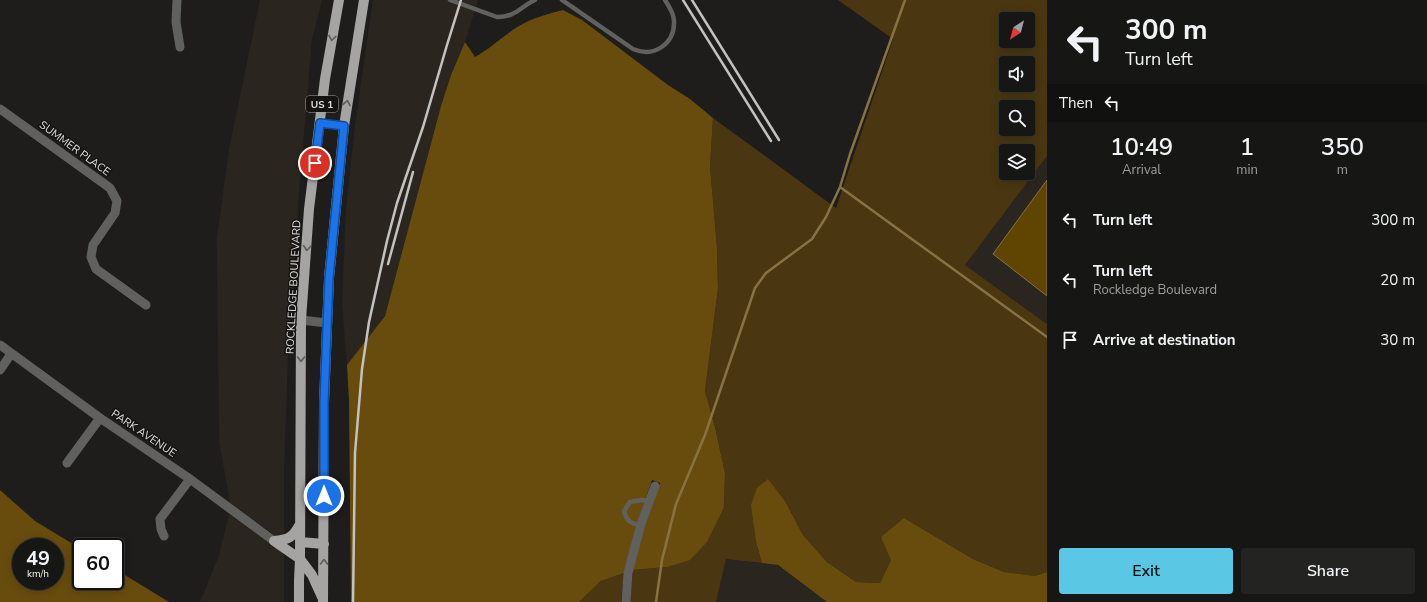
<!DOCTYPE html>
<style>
:root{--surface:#161614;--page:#232322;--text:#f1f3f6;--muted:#9e9fa0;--line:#353534;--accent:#5ac8e5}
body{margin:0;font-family:"Nunito Sans",sans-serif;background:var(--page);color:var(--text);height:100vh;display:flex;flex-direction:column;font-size:15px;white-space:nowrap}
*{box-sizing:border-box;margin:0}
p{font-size:13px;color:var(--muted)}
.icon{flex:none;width:22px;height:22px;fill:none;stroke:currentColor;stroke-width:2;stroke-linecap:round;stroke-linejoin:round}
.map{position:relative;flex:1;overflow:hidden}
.panel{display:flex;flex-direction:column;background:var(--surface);width:380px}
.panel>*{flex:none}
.top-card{background:#161614;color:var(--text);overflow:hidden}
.needle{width:26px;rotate:216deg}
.controls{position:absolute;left:999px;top:12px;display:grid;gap:8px}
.controls a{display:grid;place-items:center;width:36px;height:36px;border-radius:4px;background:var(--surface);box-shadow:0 2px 10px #0003,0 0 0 1px var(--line);font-size:20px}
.speed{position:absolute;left:12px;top:538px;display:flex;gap:8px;font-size:20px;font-weight:700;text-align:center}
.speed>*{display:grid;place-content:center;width:52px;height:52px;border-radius:50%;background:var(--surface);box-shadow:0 2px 10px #0003,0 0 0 1px var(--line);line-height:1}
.speed small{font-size:10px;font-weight:400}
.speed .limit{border:2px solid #111;border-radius:6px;background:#fff;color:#111}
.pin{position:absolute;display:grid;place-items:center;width:34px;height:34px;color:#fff;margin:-17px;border:2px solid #fff;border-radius:50%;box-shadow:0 1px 4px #0007}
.me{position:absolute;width:44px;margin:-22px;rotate:0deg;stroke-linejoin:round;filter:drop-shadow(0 0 3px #0008)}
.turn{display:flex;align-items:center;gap:14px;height:84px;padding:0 12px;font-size:18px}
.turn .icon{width:52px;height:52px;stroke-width:2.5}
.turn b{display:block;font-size:28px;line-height:34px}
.then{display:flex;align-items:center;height:38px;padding:0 12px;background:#0003;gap:8px;font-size:15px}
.eta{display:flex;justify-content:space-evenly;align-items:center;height:68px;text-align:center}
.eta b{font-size:24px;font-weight:600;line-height:28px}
.primary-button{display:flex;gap:8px;margin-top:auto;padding:8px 12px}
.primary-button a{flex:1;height:46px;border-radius:4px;background:var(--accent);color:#111;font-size:16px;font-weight:600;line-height:46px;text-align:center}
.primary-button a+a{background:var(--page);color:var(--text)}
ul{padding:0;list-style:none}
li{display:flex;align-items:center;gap:12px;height:60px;padding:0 12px}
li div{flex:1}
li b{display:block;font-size:15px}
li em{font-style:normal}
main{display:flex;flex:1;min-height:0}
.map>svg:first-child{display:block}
.built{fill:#2a261f}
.green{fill:#4a3610;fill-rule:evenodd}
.forest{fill:#684c0e;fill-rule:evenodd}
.water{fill:#604401;stroke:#867243}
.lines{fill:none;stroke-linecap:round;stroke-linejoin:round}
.stream{stroke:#867243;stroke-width:2.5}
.service{stroke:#60605f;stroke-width:4.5}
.minor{stroke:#60605f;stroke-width:9}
.primary{stroke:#a5a4a2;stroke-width:10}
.rail{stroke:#c3c2c1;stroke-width:2.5}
.oneway{stroke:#5c5c5a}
.route-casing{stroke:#114b97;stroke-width:10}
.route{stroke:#1a73e8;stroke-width:7}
.labels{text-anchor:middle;stroke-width:3;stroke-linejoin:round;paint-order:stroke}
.shield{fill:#141312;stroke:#a3a2a1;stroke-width:1}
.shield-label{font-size:10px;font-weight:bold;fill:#e0dfde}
.street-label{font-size:11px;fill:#e0dfde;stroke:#141312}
</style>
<main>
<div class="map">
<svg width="1047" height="602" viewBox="0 0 1047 602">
<rect width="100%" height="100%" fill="#1e1d1b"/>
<path class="built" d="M260,0H322L312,39L298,204L288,354L284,473V536H276L230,503L219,440L217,238L229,149Z
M373,0H478L465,42L451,75L441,106L385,316L347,365L342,303L346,209L355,126Z
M1047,156V180L993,254L1047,296V324L965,265Z
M229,514L268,542L269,546H272L284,553V602H200L218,558Z
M726,559L777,565L827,602H716Z"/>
<path class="green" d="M838,0H1047V156L965,265L1047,324V572L1035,576L1004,572L973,559L904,518L885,535L891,560L880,583L856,582L827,562L803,535L785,501L768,480L754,524L756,542L762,563L726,559L716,602H630L633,570L667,567L724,507L725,473L715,427L705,391L718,288L717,248L710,166L713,118L836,208L893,39ZM1006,19H1028V41H1006ZM1006,63H1028V85H1006ZM1006,107H1028V129H1006ZM1006,151H1028V173H1006Z
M624,573L621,602H579L601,581Z"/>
<path class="forest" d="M563,10L582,20L668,85L690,99L713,118L710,166L717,248L718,288L705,391L715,427L725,473L724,507L707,542L690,560L667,567L633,570L645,525L660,483L652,480L637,523L624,573L601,581L579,602H351L349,401L347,365L385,316L441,106L451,75L465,42L475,57C491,48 504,35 519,26C532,18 548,14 563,10Z
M768,479L785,501L803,535L827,562L856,582L880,583L891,560L881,537L904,518L973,559L1004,572L1035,576L1047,572V602H827L778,565L762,563L756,542L751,505L757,488Z
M0,490L35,521L81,549V581H115V569L169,602H0ZM21,547H55V581H21Z"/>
<path class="water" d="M1047,180V296L993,254Z"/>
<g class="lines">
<path class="stream" d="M840,187L1047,337
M656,602L662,560L676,504L705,435L755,288L766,273L812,239L826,217L840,187L850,154L905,0"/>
<path class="service" d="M450,0L497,17C516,17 520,7 535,0
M562,0L633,49C654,58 675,44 674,21C674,14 669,6 665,0
M641,525C630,524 627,521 624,511L630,502L642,500L649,501"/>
<path class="minor" d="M177,0L176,22L180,47
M0,109L110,188L117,201L115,213L93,245L91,257L96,269L146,305
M320,123L344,126
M301,320L327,323
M0,345L100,418L190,479L274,541
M0,370L11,354
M67,463L100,418
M164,536L161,529L160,519L190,479
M626,602L628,573L641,524L655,486"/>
<path class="primary" d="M274,541L300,559L312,575L322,597
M274,541C289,540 293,537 300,524
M300,542L324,544
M299,602V580L300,559L301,320L309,209L325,79L339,0
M323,602L324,403L329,278L344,126L364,0"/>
<path class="rail" d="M683,0L771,141
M692,0L779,140
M388,264L413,172
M353,602L355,453L362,369L369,322L387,241L397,203L423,127L447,45L461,0"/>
</g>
<defs><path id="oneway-chevron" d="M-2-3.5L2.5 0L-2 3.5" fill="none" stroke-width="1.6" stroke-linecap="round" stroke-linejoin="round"/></defs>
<g class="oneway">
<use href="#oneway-chevron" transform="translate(332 38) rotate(99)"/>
<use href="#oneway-chevron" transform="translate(347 103) rotate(-81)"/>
<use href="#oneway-chevron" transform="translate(307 248) rotate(95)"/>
<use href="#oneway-chevron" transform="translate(301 359) rotate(90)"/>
<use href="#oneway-chevron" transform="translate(324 562) rotate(-89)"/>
</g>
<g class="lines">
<g class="route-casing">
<path id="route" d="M315,163L320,123L344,126L329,278L324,402V496"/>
</g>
<use href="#route" class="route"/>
</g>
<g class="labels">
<rect class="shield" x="306" y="96" width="32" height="16" rx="3"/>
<g class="shield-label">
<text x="322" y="108">US 1</text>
</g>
<g class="street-label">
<text transform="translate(75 148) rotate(36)" y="4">SUMMER PLACE</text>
<text transform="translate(293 287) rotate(-87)" y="4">ROCKLEDGE BOULEVARD</text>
<text transform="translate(144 433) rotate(34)" y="4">PARK AVENUE</text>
</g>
</g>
</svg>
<div class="controls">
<a><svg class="needle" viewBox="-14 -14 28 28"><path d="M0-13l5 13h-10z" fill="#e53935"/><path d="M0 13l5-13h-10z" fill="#9e9fa0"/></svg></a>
<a><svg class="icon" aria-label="sound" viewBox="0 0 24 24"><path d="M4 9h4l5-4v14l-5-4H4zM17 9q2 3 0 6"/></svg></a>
<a><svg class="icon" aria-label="search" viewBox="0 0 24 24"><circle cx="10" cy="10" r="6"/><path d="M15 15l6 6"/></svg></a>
<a><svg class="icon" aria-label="layers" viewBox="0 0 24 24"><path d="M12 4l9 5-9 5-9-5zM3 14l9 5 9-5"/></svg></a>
</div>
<div class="speed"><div>49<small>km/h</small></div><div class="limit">60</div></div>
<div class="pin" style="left:315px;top:163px;background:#d93025"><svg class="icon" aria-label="arrive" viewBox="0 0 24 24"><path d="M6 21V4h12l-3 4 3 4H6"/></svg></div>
<svg class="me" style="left:324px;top:496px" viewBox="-20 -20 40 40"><circle r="17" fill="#1a73e8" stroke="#fff" stroke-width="3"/><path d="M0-11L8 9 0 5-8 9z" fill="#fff"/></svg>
</div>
<section class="panel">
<div class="top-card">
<div class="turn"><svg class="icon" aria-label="left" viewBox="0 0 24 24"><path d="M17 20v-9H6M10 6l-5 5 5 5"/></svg><div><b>300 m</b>Turn left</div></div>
<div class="then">Then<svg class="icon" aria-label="left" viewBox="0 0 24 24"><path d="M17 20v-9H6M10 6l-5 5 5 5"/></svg></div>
</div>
<div class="eta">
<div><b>10:49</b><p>Arrival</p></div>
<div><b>1</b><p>min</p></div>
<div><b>350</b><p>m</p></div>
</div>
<ul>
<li><svg class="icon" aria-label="left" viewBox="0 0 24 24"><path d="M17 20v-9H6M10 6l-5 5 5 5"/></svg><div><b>Turn left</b></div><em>300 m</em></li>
<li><svg class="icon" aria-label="left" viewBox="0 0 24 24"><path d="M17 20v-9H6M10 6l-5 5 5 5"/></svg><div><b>Turn left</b><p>Rockledge Boulevard</p></div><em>20 m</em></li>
<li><svg class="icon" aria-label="arrive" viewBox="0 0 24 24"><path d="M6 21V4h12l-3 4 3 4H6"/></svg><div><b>Arrive at destination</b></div><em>30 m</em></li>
</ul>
<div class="primary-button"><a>Exit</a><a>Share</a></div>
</section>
</main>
